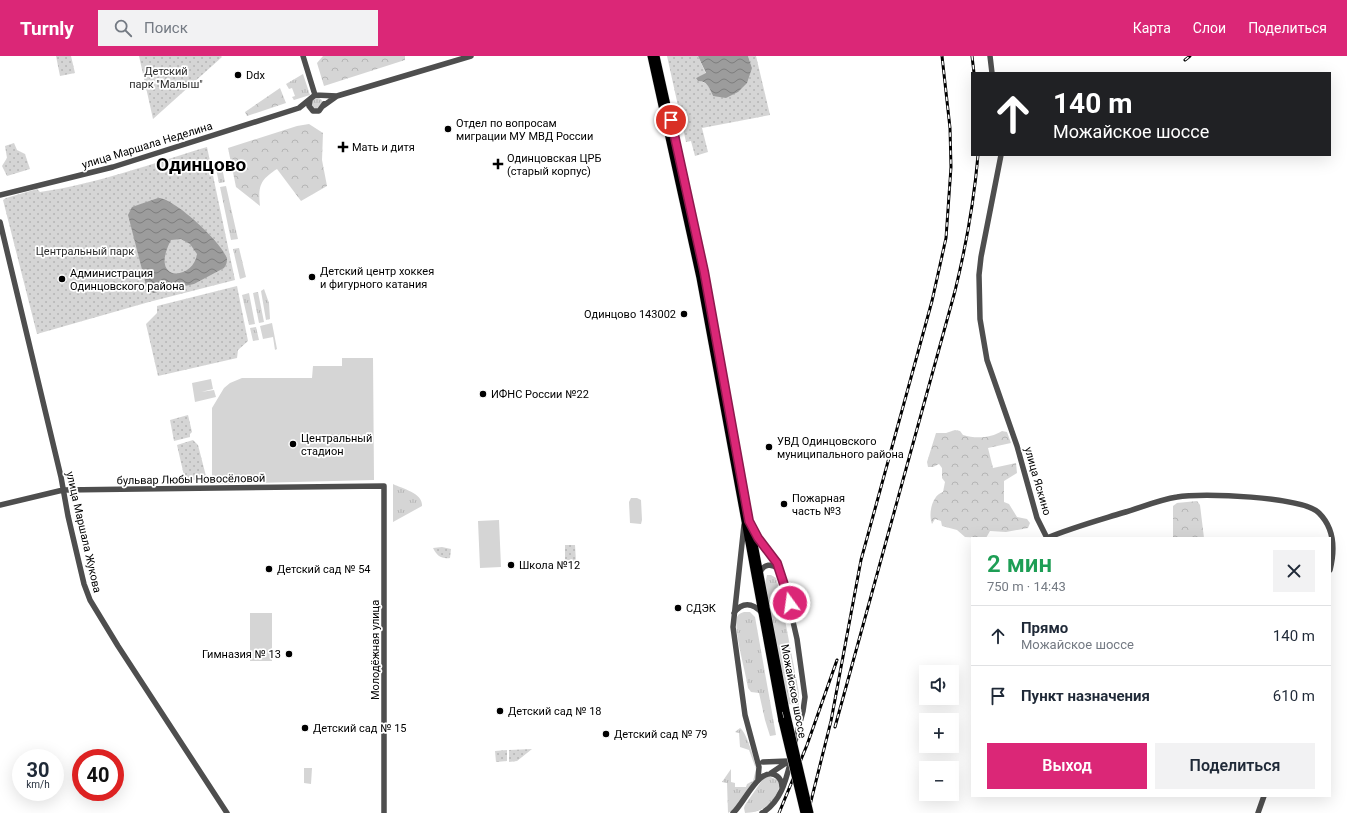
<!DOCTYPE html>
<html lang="ru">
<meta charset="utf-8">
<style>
:root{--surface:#fff;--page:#f2f2f3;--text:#1f2937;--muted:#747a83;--line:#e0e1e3;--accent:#db2777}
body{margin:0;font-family:Roboto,sans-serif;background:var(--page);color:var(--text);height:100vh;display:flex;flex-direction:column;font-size:15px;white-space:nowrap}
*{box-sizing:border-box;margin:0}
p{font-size:13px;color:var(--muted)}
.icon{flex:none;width:22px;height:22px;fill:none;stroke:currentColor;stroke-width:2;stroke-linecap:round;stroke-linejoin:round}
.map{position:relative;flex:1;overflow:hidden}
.panel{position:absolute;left:971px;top:481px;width:360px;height:260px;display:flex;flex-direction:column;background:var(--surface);border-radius:0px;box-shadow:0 4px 16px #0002}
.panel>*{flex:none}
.top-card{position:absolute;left:971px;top:16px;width:360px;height:84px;border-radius:0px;box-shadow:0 4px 16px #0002;background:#202124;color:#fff;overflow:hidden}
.fabs{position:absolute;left:919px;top:609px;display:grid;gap:8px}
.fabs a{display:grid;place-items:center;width:40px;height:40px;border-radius:0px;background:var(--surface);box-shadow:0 4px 16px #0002;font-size:20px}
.speed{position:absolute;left:12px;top:693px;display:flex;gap:8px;font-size:20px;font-weight:700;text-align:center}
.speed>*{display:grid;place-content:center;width:52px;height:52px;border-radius:50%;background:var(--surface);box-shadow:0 4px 16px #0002;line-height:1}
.speed small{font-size:10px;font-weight:400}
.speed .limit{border:6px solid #d22;background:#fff;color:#111}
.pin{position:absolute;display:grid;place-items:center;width:34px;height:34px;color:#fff;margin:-17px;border:2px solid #fff;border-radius:50%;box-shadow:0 1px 4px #0007}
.me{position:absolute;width:44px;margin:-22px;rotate:346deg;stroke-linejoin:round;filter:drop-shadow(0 0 3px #0008)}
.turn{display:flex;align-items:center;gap:14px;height:84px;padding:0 16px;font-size:18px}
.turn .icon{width:52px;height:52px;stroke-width:2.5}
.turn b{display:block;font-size:28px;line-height:34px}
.round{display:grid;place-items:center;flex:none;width:42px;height:42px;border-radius:0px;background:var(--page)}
.headline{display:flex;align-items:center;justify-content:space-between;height:68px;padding:0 16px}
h1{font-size:24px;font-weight:600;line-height:30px;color:#1e9e55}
.button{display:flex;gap:8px;margin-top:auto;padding:8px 16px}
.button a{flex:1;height:46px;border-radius:0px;background:var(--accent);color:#fff;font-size:16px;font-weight:600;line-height:46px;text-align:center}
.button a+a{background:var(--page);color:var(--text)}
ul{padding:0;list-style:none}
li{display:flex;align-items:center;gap:12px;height:60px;padding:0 16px;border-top:1px solid var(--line)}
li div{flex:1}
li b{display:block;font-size:15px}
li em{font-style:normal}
header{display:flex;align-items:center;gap:24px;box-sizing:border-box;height:56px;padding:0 20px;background:var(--accent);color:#fff}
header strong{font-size:19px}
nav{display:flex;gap:22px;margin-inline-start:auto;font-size:14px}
.search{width:280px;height:36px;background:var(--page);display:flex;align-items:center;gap:10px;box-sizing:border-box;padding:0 14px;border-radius:0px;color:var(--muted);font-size:15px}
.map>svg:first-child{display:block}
.grass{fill:url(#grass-tufts)}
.forest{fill:url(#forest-crowns)}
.park{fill:url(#park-dots)}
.garden{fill:#d5d5d5}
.water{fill:url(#water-waves);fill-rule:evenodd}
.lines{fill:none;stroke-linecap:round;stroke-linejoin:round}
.major-casing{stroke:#dbdbdb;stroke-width:8}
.minor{stroke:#4e4e4e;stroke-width:5.5}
.major{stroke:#000;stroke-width:7}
.rail-casing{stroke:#000;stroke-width:3}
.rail{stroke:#fff;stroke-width:1.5;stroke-dasharray:4.5;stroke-linecap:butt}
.major-bridge-casing{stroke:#dbdbdb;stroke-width:8;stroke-linecap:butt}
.major-bridge{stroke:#000;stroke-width:7}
.route-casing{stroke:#8e194d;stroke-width:10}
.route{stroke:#db2777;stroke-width:7}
.poi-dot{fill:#000;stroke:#fff;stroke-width:1.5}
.labels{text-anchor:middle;stroke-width:3.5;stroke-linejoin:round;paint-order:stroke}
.park-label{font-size:11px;fill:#2c2c2c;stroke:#fff}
.poi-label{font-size:11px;fill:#000;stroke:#fff;text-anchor:start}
.street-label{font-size:11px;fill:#000;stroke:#fff}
.town-label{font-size:19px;font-weight:bold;fill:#000;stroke:#fff}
</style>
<header>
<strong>Turnly</strong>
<div class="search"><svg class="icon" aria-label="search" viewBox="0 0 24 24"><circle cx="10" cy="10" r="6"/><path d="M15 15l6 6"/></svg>Поиск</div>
<nav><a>Карта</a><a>Слои</a><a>Поделиться</a></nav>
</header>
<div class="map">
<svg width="1347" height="757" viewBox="0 0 1347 757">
<defs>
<pattern id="grass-tufts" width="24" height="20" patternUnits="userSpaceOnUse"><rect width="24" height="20" fill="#d5d5d5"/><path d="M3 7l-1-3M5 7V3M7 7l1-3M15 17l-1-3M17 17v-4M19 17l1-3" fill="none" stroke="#b5b5b5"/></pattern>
<pattern id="forest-crowns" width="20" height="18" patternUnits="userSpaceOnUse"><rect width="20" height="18" fill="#d5d5d5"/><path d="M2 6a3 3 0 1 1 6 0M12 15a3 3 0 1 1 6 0" fill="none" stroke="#b5b5b5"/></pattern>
<pattern id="park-dots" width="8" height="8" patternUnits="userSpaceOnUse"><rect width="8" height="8" fill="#d5d5d5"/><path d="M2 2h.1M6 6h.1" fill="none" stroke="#b5b5b5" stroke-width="1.8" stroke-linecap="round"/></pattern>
<pattern id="water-waves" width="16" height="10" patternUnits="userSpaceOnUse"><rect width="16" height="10" fill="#9c9c9c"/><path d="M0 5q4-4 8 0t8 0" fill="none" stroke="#7d7d7d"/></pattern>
</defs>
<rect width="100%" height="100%" fill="#fff"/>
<path class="grass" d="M303,18L310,39L294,44L292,41L295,40L292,32L289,33L286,28Z
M311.5 47a5.5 5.5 0 1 1 11 0a5.5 5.5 0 1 1-11 0Z
M221,107L225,126L219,127L215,108Z
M226,130L238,183L231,184L220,131Z
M239,192L246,221L240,223L233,193Z
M264,233L269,247L270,263L266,264L261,235Z
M258,236L264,266L259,267L253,237Z
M249,237L255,268L249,269L242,239Z
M272,267L277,293L275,294L273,281L263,283L260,270Z
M256,271L259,284L253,285L250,272Z
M393,428C403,433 423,437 422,450L393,466Z
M767,519H771L776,522L779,533L799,637V649L788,648L765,528Z
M744,556H750L755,561L776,679L770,680L765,664L759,637L751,636L748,632C746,617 733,573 737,561C738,558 741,557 744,556Z
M740,672C747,676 758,713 757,721C755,728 734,755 728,757L727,727L722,726L731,713V726L735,727V731H746L747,728L753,725L756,713L749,694L740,691L739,677L735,676Z
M768,720L778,724L780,729C775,746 764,757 745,757L744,752L745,749L763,723Z"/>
<path class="forest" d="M323,0H405V4L324,30L317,7Z
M280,32L286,47L247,60L245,56Z
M309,68L323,77L322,104L327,130L301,145L277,113C260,124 258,130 260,150L236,131L228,92L297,70Z
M955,374L960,375L963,379C976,383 991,382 1002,375L1007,376L1011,387L988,392L993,412L1016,407L1017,417L1004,425V446L1009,448L1017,461L1027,463L1030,467L1028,472L1006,476L990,475L986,482L965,481L957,474L942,470L941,465L935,463L932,468C928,458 932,439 943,436L945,426L942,422V412L939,408L933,411H928L927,406L936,377H946Z
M1197,445L1200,449L1204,482H1173V450L1177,447Z"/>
<path class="park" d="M56,0H71L75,17L60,20Z
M139,0H221L222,1L153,63Z
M667,0H698L706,18L696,22L708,29L713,40L752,12L748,0H756L770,59L702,72L708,96L695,100L691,85L686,86Z
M14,87L17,94L25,98L30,113L7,120L2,110L7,102L5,90Z
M207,91L235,224L149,246L37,278L3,144L6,142L37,133L40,136C97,128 153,107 207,91Z
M237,230L248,285L238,294L237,302L158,320L146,268L157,257V250Z
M188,359L192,376L190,378V381L174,385L170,364Z
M193,384L198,389L207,424H185L177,389Z
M565,489H575L576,506H565Z
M442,491L451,493L450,502C441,503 437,500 433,492Z
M532,693L517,705L509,706V694Z
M507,694V705L496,706L495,695Z"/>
<path class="garden" d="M342,302H373L374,424L212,428V352L224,332L230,327L242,322H312L313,310H342Z
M211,323L213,333L201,336L214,334L216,341L195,346L192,327Z
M631,442H637L641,444L642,464L641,468L630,467L629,446Z
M499,464L501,511L480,512L478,465Z
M250,557H272V605H250Z
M304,712H312L311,728L304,727Z"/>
<path class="water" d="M698,0H748L752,12L747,27L738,36L726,42L713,40C709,32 708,25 698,25L696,22L706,17Z
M158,142C173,141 224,188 227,203C227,207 226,209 224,212L194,228L153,237L147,233L128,159L132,151ZM181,183L190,188L197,198C194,224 148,228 171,184Z"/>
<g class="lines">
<g class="major-casing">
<path id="major" d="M651,0L700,222L782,665
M656,0L704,215L746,445
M752,477L786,655"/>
</g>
<path class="minor" d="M303,0L315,39
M990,0L992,17
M310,44L309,50L313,55H319L324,48
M323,50L337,40L471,0
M1001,99L981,201L979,219L980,263L987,304L1017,390L1037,462L1047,482C1071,472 1096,465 1122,457C1140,452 1158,444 1177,441C1201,436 1303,441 1319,457C1335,473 1335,494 1330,514
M0,139L113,111L299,52L315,39L337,40
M0,166L61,421L68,460L84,528L90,544L118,590L227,757
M0,449L63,434L384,430V757
M749,465L758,482L777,507L783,522L797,583L805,641L803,655L794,689
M744,469L733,571L745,659L759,711L758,724
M760,516C764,508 772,507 778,513
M734,557C742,546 752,546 762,557
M763,706L788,705
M771,717L789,705
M733,757C744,748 760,708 777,720C781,723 782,726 782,731
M762,757C781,746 786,724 791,704
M1258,757L1264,740"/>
<use href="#major" class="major"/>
<g class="rail-casing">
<path id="rail" d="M972,0L974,17
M1185,4L1190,0
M835,671L955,235C966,190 974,146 978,99
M779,757L807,689L837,604
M808,757L831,665L861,504L932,245L946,182L951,111L950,72L942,0"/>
</g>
<use href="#rail" class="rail"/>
<g class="major-bridge-casing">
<path id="major-bridge" d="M786,655L810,757
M782,665L804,757"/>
</g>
<use href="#major-bridge" class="major-bridge"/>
</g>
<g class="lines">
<g class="route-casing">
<path id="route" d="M671,64L704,215L749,465L758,482L777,507L790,547"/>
</g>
<use href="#route" class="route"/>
</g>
<g class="poi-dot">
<circle cx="238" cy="19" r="4"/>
<circle cx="448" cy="73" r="4"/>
<path d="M341 85h4v4h4v4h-4v4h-4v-4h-4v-4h4z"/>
<path d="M496 102h4v4h4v4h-4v4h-4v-4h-4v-4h4z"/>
<circle cx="312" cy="221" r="4"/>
<circle cx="62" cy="223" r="4"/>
<circle cx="684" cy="258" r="4"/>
<circle cx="483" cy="338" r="4"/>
<circle cx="293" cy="388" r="4"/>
<circle cx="769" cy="391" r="4"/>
<circle cx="784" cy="448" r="4"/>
<circle cx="511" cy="509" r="4"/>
<circle cx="269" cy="513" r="4"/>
<circle cx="678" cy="552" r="4"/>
<circle cx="289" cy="598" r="4"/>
<circle cx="500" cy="655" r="4"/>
<circle cx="305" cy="672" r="4"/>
<circle cx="606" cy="678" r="4"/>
</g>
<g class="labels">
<g class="park-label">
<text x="166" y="19">Детский<tspan x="166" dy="13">парк "Малыш"</tspan></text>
<text x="85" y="199">Центральный парк</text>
</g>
<g class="poi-label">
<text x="246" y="23">Ddx</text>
<text x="456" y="71">Отдел по вопросам<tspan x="456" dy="13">миграции МУ МВД России</tspan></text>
<text x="352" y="95">Мать и дитя</text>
<text x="507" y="106">Одинцовская ЦРБ<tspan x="507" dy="13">(старый корпус)</tspan></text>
<text x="320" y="219">Детский центр хоккея<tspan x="320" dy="13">и фигурного катания</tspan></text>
<text x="70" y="221">Администрация<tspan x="70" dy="13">Одинцовского района</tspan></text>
<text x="676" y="262" text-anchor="end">Одинцово 143002</text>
<text x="491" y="342">ИФНС России №22</text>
<text x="301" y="386">Центральный<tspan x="301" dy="13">стадион</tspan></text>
<text x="777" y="389">УВД Одинцовского<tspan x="777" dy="13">муниципального района</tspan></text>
<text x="792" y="446">Пожарная<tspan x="792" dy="13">часть №3</tspan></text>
<text x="519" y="513">Школа №12</text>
<text x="277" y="517">Детский сад № 54</text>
<text x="686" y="556">СДЭК</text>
<text x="281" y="602" text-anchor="end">Гимназия № 13</text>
<text x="508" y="659">Детский сад № 18</text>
<text x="313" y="676">Детский сад № 15</text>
<text x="614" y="682">Детский сад № 79</text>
</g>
<g class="street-label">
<text transform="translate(147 89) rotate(-17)" y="4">улица Маршала Неделина</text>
<text transform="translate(191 423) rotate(-1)" y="4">бульвар Любы Новосёловой</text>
<text transform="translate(1038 425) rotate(74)" y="4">улица Яскино</text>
<text transform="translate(84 476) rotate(77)" y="4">улица Маршала Жукова</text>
<text transform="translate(375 594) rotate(-90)" y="4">Молодёжная улица</text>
<text transform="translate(794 635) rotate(79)" y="4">Можайское шоссе</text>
</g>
<g class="town-label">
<text x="201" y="115">Одинцово</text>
</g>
</g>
</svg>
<div class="fabs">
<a><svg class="icon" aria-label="sound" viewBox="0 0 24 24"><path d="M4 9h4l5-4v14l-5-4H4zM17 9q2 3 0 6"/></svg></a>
<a>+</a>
<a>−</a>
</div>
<div class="speed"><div>30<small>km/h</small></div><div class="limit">40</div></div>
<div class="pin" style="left:671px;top:64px;background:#d93025"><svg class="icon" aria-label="arrive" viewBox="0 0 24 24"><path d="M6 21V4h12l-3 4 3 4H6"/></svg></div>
<svg class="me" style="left:790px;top:547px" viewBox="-20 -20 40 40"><circle r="17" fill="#db2777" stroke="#fff" stroke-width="3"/><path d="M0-11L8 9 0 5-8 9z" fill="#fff"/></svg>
<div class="top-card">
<div class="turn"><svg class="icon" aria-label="ahead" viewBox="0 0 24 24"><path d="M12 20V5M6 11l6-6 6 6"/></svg><div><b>140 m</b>Можайское шоссе</div></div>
</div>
<section class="panel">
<div class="headline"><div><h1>2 мин</h1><p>750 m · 14:43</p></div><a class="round"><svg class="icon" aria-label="close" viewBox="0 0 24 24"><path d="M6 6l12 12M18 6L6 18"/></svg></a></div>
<ul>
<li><svg class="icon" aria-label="ahead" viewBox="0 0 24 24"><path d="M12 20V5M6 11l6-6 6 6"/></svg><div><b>Прямо</b><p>Можайское шоссе</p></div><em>140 m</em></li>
<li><svg class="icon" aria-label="arrive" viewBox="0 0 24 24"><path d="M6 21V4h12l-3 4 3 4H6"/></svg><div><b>Пункт назначения</b></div><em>610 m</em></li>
</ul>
<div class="button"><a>Выход</a><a>Поделиться</a></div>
</section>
</div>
